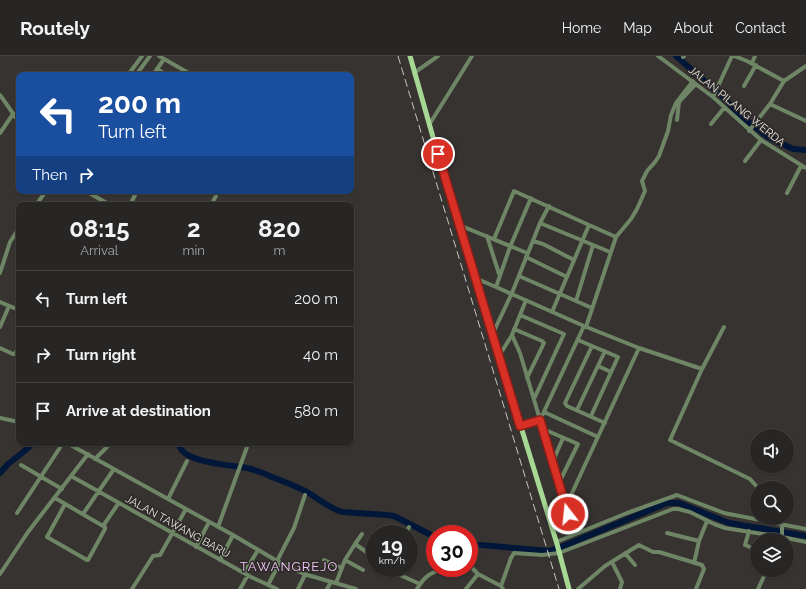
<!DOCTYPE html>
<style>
:root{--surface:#282625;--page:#343232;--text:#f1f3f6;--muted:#a5a5a7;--line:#444342}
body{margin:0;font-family:Raleway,sans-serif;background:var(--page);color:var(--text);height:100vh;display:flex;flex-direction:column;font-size:15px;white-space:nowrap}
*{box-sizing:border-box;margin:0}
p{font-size:13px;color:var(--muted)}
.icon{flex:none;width:22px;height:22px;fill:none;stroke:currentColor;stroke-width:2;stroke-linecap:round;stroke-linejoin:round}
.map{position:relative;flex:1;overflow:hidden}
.panel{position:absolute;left:16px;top:146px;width:338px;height:244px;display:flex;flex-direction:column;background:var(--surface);border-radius:8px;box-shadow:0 1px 3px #0004,0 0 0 1px var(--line)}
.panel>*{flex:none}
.top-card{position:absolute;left:16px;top:16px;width:338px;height:122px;border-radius:8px;box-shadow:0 1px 3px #0004,0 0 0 1px var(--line);background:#1a4fa0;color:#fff;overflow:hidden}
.buttons{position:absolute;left:750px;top:373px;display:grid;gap:8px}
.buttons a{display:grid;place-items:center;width:44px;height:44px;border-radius:50%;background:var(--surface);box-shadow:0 1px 3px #0004,0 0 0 1px var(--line);font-size:20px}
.speed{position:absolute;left:366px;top:469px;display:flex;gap:8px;font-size:20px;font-weight:700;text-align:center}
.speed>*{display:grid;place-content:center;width:52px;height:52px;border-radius:50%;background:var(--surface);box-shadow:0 1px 3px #0004,0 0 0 1px var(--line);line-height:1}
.speed small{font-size:10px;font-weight:400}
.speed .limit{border:6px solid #d22;background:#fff;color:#111}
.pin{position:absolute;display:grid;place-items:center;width:34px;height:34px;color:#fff;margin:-17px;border:2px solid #fff;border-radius:50%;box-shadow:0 1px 4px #0007}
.me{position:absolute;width:44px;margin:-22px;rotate:344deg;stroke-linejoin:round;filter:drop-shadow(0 0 3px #0008)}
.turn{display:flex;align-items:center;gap:14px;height:84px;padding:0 16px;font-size:18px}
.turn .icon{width:52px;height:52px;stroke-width:2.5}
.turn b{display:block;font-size:28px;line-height:34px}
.then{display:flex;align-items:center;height:38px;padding:0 16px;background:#0003;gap:8px;font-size:15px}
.eta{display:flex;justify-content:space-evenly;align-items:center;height:68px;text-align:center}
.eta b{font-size:24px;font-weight:700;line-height:28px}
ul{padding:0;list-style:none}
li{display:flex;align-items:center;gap:12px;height:56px;padding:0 16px;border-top:1px solid var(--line)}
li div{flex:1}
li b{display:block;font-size:15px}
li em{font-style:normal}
header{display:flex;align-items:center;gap:24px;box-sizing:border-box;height:56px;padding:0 20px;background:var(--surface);border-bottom:1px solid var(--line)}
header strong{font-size:19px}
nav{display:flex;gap:22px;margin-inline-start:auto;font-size:14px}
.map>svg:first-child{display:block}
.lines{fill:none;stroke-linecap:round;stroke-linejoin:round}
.river{stroke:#001739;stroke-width:6}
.minor{stroke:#6e8665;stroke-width:4}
.major{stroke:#a6d894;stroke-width:5}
.rail{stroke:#c7c5c4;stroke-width:1;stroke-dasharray:8 4;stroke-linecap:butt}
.route-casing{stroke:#8d1f18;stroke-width:10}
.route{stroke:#d93025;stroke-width:7}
.labels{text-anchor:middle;stroke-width:3;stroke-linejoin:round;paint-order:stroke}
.street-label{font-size:11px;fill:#e8e6e5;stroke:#2c2927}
.quarter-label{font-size:13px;letter-spacing:1px;fill:#f3c8fa;stroke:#2c2927}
</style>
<header>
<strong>Routely</strong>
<nav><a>Home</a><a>Map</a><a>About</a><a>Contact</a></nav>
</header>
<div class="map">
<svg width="806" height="533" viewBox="0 0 806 533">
<rect width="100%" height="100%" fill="#363331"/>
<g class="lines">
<path class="river" d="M676,0L722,40L741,60L768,81L793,93L806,94
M179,387C179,407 233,409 247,412C253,413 259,416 265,418C279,424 294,429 307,436C319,443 329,452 342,456L387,459L394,460L435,481
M0,417L8,408L27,393L33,387
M469,488L549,495L561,491L667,447H679L729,467L806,480"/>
<path class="minor" d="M159,0L192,19
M658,0L713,41L761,84L806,112
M734,0L747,5L784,25
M683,1L684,0
M752,7L755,0
M157,13L167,19
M414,17L438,0
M128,19L142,0
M136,19L150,0
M153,19L164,3
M744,30L756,9
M0,39L19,66
M713,41L732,0
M770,48L806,65
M677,64L679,46L696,28
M711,68L724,52
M429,69L472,0
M749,75L770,48L784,25L806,10
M0,77L13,58
M745,105L761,84
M86,135L110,149
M787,137L801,110
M531,142L510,191L496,231L584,270L639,292L702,313L670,384L750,423L758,432
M36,149L46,135
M130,149L137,135
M211,149L216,140
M540,167L610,196
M459,169L527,197
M589,169L616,181
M487,180L499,218
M494,183L514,135L589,169L552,256
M533,185L543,188L574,204
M526,201L567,221
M0,217L10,186L19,172
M519,220L592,252
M475,222L496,231
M576,245L593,189
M0,246L19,254
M520,259L564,278L534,343
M0,271L9,250
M586,271L616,181L631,163L637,153L645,135L642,125L647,115L655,106L659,100L668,75L671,59L676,47L693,25
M514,273L542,285L544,287L527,322
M493,277L512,237L540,167L549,150
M512,279L520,297L568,457L566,463L550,468
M578,284L618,301L591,360
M592,290L565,347L567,350L605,367
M0,292L13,298H15L19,290
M499,300L512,279L526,244
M598,310L611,316
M702,313L724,271
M577,354L605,295
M544,356L598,381
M0,362L19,366
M520,370L540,364L584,270
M543,373L578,388L559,427
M67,387L233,479L277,505L304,518L356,533
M95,403L111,387
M553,405L563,382
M21,409L62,433
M71,420L251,521L277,533
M55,442L103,470
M168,443L187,405
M65,448L47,481L87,504H88L105,473V471L103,470L118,448
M566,450L639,292
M17,457L63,387
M83,458L114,413
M218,471L247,391
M749,475L745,489L757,494
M667,477L699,485
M405,478L409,471
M780,484L782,481L806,486
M556,486L627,457L677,439L724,457L806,473
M355,488L362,478
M196,491L209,466
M625,497L635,509
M220,504L233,479
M324,504L342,512
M345,504L363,514
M277,505L294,472L305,439
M612,506L622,526L620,533
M694,507L699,485L707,465
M469,509L478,518L501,530
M390,512L400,519L420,528
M244,517L258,494
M0,518L28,476L88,398
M336,527L345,504L355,488L375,502
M268,529L280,506
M132,533L153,500L160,499L186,453
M240,533L248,519
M298,533L305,519
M327,533L331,526
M417,533C425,519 431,517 445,512
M466,533L478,518
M503,533L501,530L511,502L514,497L542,499L559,497L673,453H678L690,456L714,468L725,472L782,481V470L777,462
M578,533L605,510L639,489L653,496H659L702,509L704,513L696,533
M758,533L767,514"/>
<path class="major" d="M410,0L444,120L557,488L569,533"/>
<path class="rail" d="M398,0L559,533"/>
</g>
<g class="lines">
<g class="route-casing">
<path id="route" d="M438,98L520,370L540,364L568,458"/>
</g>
<use href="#route" class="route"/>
</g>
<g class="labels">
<g class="street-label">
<text transform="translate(737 50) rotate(39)" y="4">JALAN PILANG WERDA</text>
<text transform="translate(178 470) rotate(29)" y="4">JALAN TAWANG BARU</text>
</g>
<g class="quarter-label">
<text x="289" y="515">TAWANGREJO</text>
</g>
</g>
</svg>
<div class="buttons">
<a><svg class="icon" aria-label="sound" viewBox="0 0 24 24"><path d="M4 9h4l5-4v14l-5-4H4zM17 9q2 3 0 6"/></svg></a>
<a><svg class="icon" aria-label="search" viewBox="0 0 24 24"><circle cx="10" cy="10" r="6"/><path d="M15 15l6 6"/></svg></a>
<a><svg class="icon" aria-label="layers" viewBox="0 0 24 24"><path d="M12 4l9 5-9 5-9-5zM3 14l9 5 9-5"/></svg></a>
</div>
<div class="speed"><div>19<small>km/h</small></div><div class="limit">30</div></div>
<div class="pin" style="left:438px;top:98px;background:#d93025"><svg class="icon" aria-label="arrive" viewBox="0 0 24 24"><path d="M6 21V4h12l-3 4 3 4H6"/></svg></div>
<svg class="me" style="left:568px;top:458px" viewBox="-20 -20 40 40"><circle r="17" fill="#d93025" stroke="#fff" stroke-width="3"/><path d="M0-11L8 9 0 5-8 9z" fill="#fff"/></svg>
<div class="top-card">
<div class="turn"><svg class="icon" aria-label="left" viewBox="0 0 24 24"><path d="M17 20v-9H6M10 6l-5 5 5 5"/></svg><div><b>200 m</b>Turn left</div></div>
<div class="then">Then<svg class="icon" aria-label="right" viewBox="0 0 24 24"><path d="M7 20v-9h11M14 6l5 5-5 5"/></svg></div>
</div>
<section class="panel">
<div class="eta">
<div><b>08:15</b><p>Arrival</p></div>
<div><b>2</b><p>min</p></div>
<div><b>820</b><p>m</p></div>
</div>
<ul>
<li><svg class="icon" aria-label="left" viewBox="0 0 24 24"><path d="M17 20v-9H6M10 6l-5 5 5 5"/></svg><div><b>Turn left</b></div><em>200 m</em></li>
<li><svg class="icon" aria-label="right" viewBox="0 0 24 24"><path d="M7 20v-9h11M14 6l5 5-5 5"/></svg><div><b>Turn right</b></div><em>40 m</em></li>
<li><svg class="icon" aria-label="arrive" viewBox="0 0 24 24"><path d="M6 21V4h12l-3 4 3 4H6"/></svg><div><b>Arrive at destination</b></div><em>580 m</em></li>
</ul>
</section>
</div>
